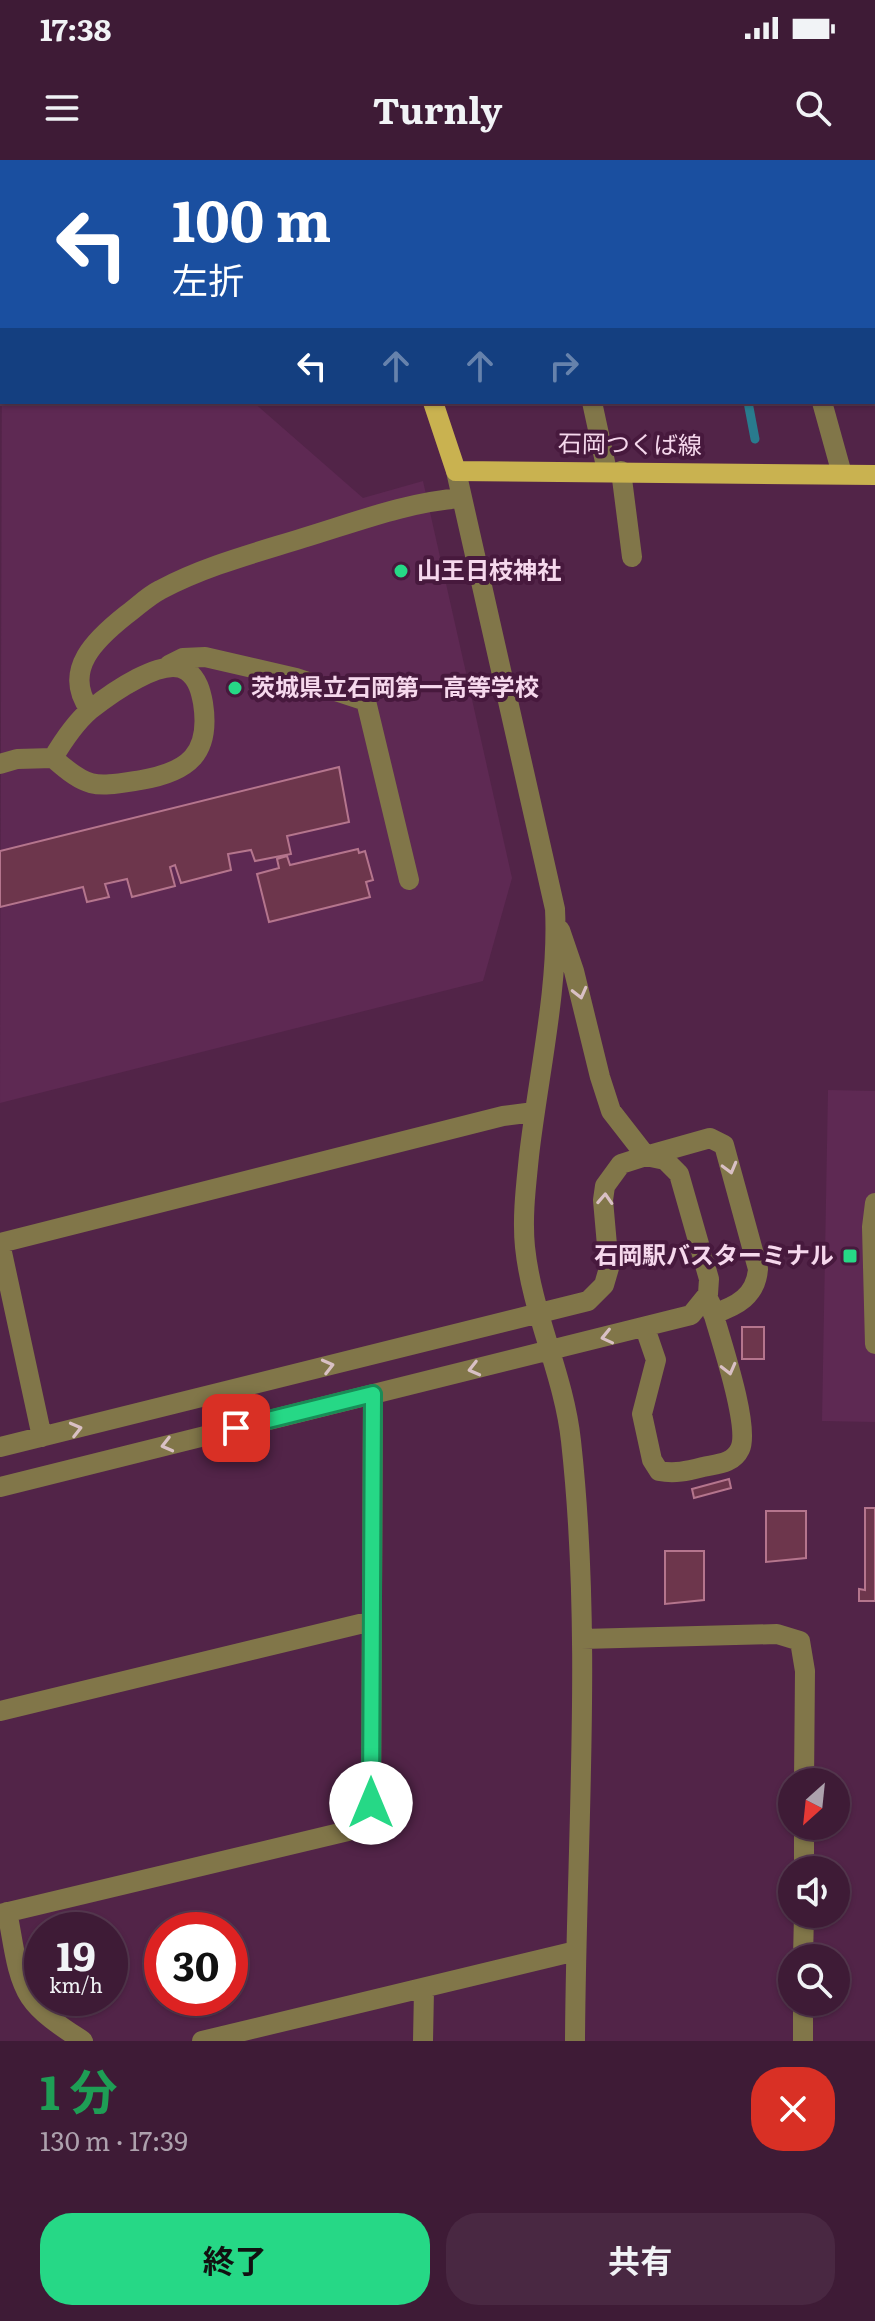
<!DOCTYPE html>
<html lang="ja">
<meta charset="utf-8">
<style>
:root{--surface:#3e1b36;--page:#492842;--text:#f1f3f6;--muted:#ada1ad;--line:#573951;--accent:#26d886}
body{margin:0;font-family:Literata,"Noto Sans JP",serif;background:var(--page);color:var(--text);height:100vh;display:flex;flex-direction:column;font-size:30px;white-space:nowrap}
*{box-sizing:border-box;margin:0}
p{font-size:26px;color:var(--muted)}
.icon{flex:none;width:44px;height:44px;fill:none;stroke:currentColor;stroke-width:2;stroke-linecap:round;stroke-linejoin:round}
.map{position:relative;height:1881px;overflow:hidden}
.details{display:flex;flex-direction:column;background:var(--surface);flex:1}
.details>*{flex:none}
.banner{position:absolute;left:0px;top:0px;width:876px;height:244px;box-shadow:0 2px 6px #0004,0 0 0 2px var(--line);background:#1a4fa0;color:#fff;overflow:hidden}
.needle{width:52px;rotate:207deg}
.fabs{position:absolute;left:778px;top:1608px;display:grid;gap:16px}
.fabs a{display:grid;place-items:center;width:72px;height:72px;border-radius:50%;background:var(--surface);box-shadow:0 2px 6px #0004,0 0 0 2px var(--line);font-size:40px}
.speed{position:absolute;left:24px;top:1752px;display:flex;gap:16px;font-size:40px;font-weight:700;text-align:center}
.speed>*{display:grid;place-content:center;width:104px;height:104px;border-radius:50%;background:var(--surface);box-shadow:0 2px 6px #0004,0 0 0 2px var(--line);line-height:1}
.speed small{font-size:20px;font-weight:400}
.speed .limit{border:12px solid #d22;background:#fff;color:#111}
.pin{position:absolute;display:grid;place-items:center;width:68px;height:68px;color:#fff;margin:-34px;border-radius:16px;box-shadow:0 4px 12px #0006}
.me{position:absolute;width:88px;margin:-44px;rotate:0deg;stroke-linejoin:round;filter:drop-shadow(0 0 6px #0008)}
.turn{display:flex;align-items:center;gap:28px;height:168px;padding:0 40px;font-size:36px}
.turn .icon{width:104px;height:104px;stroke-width:2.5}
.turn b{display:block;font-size:56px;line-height:68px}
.lanes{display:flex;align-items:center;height:76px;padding:0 40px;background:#0003;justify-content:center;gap:40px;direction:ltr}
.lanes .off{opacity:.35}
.round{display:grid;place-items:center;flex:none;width:84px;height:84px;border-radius:32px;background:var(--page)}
.summary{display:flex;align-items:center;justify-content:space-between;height:136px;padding:0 40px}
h1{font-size:48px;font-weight:700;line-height:60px;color:#1e9e55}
.primary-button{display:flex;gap:16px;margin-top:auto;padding:16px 40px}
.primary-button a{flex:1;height:92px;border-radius:32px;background:var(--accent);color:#111;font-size:32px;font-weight:700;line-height:92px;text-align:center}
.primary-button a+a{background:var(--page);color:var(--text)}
.status{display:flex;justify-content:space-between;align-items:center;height:56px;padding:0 40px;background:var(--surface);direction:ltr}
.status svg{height:22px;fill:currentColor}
header{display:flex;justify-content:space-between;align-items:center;height:104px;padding:0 40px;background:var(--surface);font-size:36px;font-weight:700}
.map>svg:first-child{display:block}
.built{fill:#5e2953}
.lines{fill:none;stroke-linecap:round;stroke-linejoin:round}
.stream{stroke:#297b8e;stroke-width:9}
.building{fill:#6d364c;stroke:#b5758d;stroke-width:2}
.minor{stroke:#817649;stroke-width:20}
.major{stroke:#c9b250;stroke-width:20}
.oneway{stroke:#d9c0c4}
.route-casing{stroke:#198c57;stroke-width:20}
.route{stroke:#26d886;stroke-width:14}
.poi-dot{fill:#26d886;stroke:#47193d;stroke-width:3}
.labels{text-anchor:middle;stroke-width:8;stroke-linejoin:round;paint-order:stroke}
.street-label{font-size:24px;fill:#f6d8ed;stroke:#47193d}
.poi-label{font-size:24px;font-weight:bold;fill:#f6d8ed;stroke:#47193d;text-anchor:start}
</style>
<div class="status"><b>17:38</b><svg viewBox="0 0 49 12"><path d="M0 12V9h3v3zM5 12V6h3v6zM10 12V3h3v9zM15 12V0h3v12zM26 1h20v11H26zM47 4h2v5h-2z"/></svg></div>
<header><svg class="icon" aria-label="menu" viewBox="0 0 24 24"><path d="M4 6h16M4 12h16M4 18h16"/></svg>Turnly<svg class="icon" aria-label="search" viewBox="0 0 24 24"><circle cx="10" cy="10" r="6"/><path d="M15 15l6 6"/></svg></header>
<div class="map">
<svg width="875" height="1881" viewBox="0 0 875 1881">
<rect width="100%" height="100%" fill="#522448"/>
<path class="built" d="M2,151V242H253L363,338L423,321L512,718L483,821L0,943Z
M828,930L875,931V1262L822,1261Z"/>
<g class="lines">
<path class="stream" d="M716,0V2
M748,242L755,279"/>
</g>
<path class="building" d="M339,607L349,662L287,676L291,694L255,701L251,690L228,694L231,710L181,723L175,705L170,707L175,726L132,737L127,719L105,724L109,737L87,742L83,727L0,747V691Z
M358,689L359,693L365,691L373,720L366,722L370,737L269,762L257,714L279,708L277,699L287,696L290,705Z
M742,1167H764V1199H742Z
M729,1319L731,1328L694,1338L692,1329Z
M865,1348H875V1441H859V1429L865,1430Z
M766,1351H806V1398L766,1402Z
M665,1391H704V1440L665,1444Z"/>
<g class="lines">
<path class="minor" d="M560,2V0
M821,2L822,0
M874,22H875
M592,242L607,311
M822,242L842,314
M456,311L555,749C559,827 538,917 529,996C526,1026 522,1057 525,1087C532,1154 564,1215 571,1281C593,1480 576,1682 575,1881
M621,311L632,397
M169,505L183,498L205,497L296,518L366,541L409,720
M90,550C61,510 97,478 126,455C137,447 148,436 160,430C205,406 255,393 303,378C356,362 407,342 462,338
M0,604L17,599L53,598C63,581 75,563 90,550C110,534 164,495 187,511C198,519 201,532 203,543C211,594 188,612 141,620C95,627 89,630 53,598
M560,770L574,811L600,917L611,951L646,996L710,978L724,985L758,1109C756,1136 737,1146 713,1154
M875,1043L872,1067L875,1184
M0,1083L503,956L534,952
M0,1083L42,1277
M645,1168L656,1200L642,1254L652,1300L659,1311C675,1314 687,1311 703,1307C717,1304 733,1304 740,1289C751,1266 717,1169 710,1142
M0,1287L588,1141L604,1125L609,1108L603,1040L605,1026L621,1004L646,996L665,1000L679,1014L709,1119L708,1134L691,1155L0,1327
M582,1479L777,1474L800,1481L805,1511L804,1622
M0,1551L372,1461
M804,1710V1666
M7,1752C13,1778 15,1814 30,1837C42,1855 65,1869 83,1881
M0,1754L348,1671L363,1663L371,1643L373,1234
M803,1798L804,1754
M202,1881L576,1791
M423,1881L424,1830
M803,1881V1842"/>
<path class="major" d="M332,0L333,2
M433,242L456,311L875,315"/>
</g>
<defs><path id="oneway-chevron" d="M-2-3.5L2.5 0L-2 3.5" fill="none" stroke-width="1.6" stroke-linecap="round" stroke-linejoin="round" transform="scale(2)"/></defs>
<g class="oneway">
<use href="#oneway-chevron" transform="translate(580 833) rotate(76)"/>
<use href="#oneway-chevron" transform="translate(730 1008) rotate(75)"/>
<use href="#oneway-chevron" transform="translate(605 1039) rotate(-87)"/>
<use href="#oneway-chevron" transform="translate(607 1177) rotate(167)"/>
<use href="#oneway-chevron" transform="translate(328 1206) rotate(-14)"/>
<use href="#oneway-chevron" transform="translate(474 1209) rotate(166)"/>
<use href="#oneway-chevron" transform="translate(729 1209) rotate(76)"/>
<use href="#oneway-chevron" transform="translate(76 1269) rotate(-14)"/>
<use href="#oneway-chevron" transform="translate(167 1285) rotate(166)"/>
</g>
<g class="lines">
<g class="route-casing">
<path id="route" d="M236,1268L373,1234L371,1643"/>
</g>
<use href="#route" class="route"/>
</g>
<g class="poi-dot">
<circle cx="401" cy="411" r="8"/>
<circle cx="235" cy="528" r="8"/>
<rect x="842" y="1088" width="16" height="16" rx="4"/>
</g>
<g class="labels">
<g class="street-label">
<text transform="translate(630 285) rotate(1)" y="8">石岡つくば線</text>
</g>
<g class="poi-label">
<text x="417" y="419">山王日枝神社</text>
<text x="251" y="536">茨城県立石岡第一高等学校</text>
<text x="834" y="1104" text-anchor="end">石岡駅バスターミナル</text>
</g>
</g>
</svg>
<div class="fabs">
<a><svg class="needle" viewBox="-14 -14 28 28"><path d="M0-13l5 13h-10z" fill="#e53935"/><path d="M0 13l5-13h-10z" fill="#ada1ad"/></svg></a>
<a><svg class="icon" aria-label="sound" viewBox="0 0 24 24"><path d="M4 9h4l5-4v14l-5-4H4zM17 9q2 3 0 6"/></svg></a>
<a><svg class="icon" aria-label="search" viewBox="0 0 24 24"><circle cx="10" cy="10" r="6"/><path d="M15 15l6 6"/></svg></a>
</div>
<div class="speed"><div>19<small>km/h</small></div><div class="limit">30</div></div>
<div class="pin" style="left:236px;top:1268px;background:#d93025"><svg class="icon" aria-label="arrive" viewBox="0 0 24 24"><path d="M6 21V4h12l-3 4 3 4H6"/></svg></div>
<svg class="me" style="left:371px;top:1643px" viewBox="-20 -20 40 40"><circle r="19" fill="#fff"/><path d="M0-13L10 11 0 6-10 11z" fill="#26d886"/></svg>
<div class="banner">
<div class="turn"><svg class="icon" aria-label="left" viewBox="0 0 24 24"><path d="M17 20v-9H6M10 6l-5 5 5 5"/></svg><div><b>100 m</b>左折</div></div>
<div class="lanes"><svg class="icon" aria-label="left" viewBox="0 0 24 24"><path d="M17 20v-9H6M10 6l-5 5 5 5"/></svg><svg class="icon off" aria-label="ahead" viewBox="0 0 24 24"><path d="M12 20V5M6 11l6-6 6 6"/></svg><svg class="icon off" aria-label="ahead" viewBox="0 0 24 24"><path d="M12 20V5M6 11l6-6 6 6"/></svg><svg class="icon off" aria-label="right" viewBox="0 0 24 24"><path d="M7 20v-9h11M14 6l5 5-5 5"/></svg></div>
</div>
</div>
<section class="details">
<div class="summary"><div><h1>1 分</h1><p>130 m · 17:39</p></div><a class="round" style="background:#d93025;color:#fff"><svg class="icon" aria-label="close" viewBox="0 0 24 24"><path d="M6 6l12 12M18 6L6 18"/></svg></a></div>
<div class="primary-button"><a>終了</a><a>共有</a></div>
</section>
